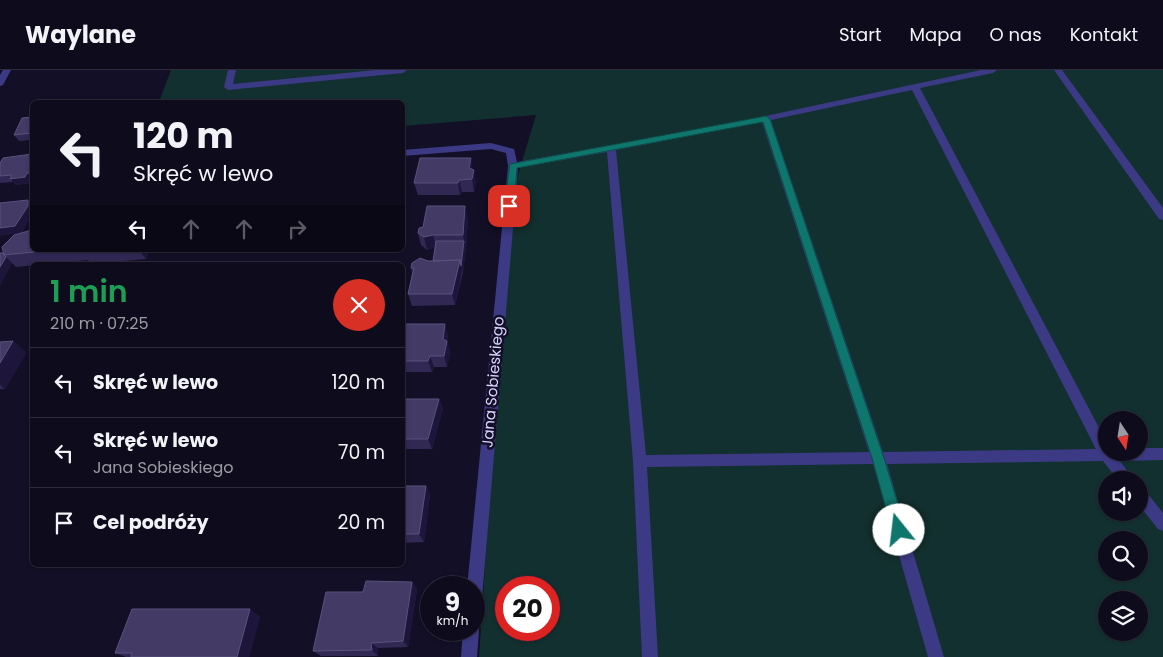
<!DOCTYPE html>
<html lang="pl">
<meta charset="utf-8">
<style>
:root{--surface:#0e0b1c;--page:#171425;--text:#f1f3f6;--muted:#9b9ba3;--line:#2e2b3b}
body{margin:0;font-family:Poppins,sans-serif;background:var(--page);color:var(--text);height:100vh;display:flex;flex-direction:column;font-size:19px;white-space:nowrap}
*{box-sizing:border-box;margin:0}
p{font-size:16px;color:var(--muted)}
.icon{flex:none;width:28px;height:28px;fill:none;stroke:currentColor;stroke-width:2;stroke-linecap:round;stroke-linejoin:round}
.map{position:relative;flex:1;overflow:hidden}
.side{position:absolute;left:30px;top:192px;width:375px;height:305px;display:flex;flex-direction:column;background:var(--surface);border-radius:8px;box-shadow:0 1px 4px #0004,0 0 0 1px var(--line)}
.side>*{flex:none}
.top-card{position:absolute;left:30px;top:30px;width:375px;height:152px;border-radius:8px;box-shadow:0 1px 4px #0004,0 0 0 1px var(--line);background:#0e0b1c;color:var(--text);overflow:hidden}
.needle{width:32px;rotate:168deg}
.fabs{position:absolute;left:1098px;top:341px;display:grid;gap:10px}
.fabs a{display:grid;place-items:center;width:50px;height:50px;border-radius:50%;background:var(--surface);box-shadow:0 1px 4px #0004,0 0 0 1px var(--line);font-size:25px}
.speed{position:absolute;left:420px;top:506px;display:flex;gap:10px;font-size:25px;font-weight:700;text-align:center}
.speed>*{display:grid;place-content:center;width:65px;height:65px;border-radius:50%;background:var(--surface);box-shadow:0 1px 4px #0004,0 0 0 1px var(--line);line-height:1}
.speed small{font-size:12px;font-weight:400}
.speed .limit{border:8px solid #d22;background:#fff;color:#111}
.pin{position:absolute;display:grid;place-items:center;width:42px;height:42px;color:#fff;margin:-21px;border-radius:10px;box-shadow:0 2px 8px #0006}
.me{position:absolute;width:55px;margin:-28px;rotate:344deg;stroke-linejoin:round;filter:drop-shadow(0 0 4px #0008)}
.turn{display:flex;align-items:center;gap:18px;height:105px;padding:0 20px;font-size:22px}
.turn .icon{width:65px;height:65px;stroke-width:2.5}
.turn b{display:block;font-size:35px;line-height:42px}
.lanes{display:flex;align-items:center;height:48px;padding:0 20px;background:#0003;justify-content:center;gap:25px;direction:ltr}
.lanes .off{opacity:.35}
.round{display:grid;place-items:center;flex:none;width:52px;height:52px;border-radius:26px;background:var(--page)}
.headline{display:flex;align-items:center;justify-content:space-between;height:85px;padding:0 20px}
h1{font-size:30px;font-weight:600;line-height:38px;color:#1e9e55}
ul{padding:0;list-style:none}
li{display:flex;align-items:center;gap:15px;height:70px;padding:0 20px;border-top:1px solid var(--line)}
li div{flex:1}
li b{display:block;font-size:19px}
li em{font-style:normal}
header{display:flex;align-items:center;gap:30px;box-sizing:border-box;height:70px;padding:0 25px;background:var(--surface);border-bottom:1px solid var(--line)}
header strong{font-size:24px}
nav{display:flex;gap:28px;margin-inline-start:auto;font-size:18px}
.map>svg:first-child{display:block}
.green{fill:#12302f;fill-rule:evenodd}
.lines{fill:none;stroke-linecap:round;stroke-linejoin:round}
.minor{fill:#3d3a85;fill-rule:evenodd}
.wall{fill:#312854}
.shaded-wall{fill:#1d163a}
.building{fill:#433a66;stroke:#5a527e}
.route{fill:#0f766e;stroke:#0a4d48}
.labels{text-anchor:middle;stroke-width:5;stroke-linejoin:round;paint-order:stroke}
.street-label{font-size:15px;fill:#d9d4ff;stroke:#130f26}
</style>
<header>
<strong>Waylane</strong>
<nav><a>Start</a><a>Mapa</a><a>O nas</a><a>Kontakt</a></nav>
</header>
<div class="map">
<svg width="1163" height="587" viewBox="0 0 1163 587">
<rect width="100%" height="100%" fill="#130f26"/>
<path class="green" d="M171,0H1163V587H479L509,135L536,45L403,56L402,32H159ZM1106,350H1139V382H1106ZM1106,410H1139V442H1106ZM1106,470H1139V502H1106ZM506,518H549V560H506ZM1106,530H1139V562H1106Z"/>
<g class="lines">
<path class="minor" d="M3,0H11L3,15L0,16V5Z
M228,0H236L233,14L376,0H407L403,3L228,20L224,17Z
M981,0H997L993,3L920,18L1106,371V382H1139V378H1163V390L1120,391L1134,410H1118L1103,391L887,394L944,587H928L873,394L647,397L658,587H642L633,391L607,82L518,98L482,529L480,535L474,537V518H467L508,96L506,83L491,79L402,86V80L491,73L514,79L517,92L723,55ZM912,20L1096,379L883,382L771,50ZM762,52L869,382L646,385L616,80Z
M1054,0H1062L1163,138V150L1159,149Z
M1139,417L1144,419L1163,443V461L1158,459L1139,435Z
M474,553L477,554L479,560L477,587H461L463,560H474Z"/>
</g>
<path class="wall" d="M32,47V70L19,71L14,65Z
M32,84V110L31,113L16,115L13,112L0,113V93Z
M472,99L476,112L474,122H462L460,125H418L414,113Z
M468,148L466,178L463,202L455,235L412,236L408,224L412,203L411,198L428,191H433L435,177L427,180L421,175L418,163Z
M32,180H149L146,189L91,194L88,190L16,197L12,193L0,215V183Z
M402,262L448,265L447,271L450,283L447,297H434L432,302H402Z
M13,271L26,283L5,319H0V272Z
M402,329H439L443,339L432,379H402Z
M402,416H426L430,425L424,472L402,473Z
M412,512L417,519L408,577L378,578V586H321L313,581L363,522Z
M260,546L249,587H126L115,583Z"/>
<path class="shaded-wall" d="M471,88L473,101L471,110L469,98Z
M474,100L476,112L474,122L472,109Z
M27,103L32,109L31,113L16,115L10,109Z
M459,110L462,122L460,125L458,113Z
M28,130L32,135V145L22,163L0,166V158Z
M465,136L468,148L466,178L463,202L461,196L464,171L463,165Z
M433,165L436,177L427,180L424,167Z
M139,180H149L146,189Z
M6,187L12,193L0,215V197Z
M460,190L462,202L455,235L452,224Z
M445,254L448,265L447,272L450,283L447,297L444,286L443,269Z
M13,271L26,283L5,319L0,315V293Z
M430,286L434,297L432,302L428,291Z
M439,329L443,339L432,379L428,369Z
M426,416L430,425L424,472L419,464Z
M412,512L417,519L408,577L403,571Z
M250,539L260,546L249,587H237Z
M371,573L378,578V586L372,580Z"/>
<path class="building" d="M32,47V63L14,65L22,48Z
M32,84V102L27,103L25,107L10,109L12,105L0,106V93L3,88Z
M420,88H471L469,98L474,100L472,109L459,110L458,113H414Z
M28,130V136L15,156L0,158V133Z
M427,136H465L463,165H433L424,167L418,163L419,158L423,157Z
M32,160V180H54L4,185L2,177L14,165Z
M436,171H464L461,196L460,190L433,191Z
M80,180H100L80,182Z
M0,183H3L4,185L6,187L0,197Z
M420,188L428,191L460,190L452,224H408L414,198H411L412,193Z
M404,254H445L443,269L447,271L444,286H430L428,291H402V262Z
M13,271L0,293V272Z
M402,329H439L428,369H402Z
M402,416H426L419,464H402Z
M366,511L412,512L403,571L371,573L372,580L313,581L326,522H363Z
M132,539H250L237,587H131L132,583H115Z"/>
<path class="route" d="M766,46L770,49L884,388L906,460L904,465L899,467L894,465L892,460L872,388L763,52L517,98L514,136L509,139L504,136L510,94Z"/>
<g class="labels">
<g class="street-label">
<text transform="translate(493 312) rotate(-85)" y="5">Jana Sobieskiego</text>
</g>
</g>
</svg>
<div class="fabs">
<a><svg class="needle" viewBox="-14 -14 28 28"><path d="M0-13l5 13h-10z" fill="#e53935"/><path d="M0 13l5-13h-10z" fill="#9b9ba3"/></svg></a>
<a><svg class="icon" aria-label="sound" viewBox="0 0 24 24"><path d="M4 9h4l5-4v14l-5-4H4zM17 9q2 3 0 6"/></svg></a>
<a><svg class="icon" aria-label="search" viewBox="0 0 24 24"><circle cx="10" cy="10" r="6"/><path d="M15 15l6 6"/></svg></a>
<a><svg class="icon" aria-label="layers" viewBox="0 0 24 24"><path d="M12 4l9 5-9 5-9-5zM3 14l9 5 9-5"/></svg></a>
</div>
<div class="speed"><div>9<small>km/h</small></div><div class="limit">20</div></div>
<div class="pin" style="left:509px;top:136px;background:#d93025"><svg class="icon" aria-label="arrive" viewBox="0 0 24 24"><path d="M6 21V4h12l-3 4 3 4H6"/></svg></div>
<svg class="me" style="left:899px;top:460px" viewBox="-20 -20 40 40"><circle r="19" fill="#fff"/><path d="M0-13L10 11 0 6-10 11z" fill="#0f766e"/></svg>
<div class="top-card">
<div class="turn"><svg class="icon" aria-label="left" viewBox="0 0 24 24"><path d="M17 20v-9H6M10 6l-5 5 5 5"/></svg><div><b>120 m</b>Skręć w lewo</div></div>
<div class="lanes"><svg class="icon" aria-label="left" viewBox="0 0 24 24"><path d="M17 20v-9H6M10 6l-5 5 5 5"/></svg><svg class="icon off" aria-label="ahead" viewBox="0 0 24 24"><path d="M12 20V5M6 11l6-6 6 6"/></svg><svg class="icon off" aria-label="ahead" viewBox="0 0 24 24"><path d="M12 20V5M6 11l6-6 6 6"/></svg><svg class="icon off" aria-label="right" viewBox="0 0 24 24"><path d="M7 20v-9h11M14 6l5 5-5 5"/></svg></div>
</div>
<section class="side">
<div class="headline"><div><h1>1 min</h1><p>210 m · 07:25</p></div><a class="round" style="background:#d93025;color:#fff"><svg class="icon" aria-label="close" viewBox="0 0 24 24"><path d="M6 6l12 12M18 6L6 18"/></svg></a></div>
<ul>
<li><svg class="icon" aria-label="left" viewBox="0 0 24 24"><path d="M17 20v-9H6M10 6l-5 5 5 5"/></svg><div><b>Skręć w lewo</b></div><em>120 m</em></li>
<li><svg class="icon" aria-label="left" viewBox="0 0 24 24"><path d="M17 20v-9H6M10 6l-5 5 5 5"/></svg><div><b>Skręć w lewo</b><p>Jana Sobieskiego</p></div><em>70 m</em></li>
<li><svg class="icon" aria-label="arrive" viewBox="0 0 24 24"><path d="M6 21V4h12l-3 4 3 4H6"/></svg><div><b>Cel podróży</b></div><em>20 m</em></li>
</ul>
</section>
</div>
